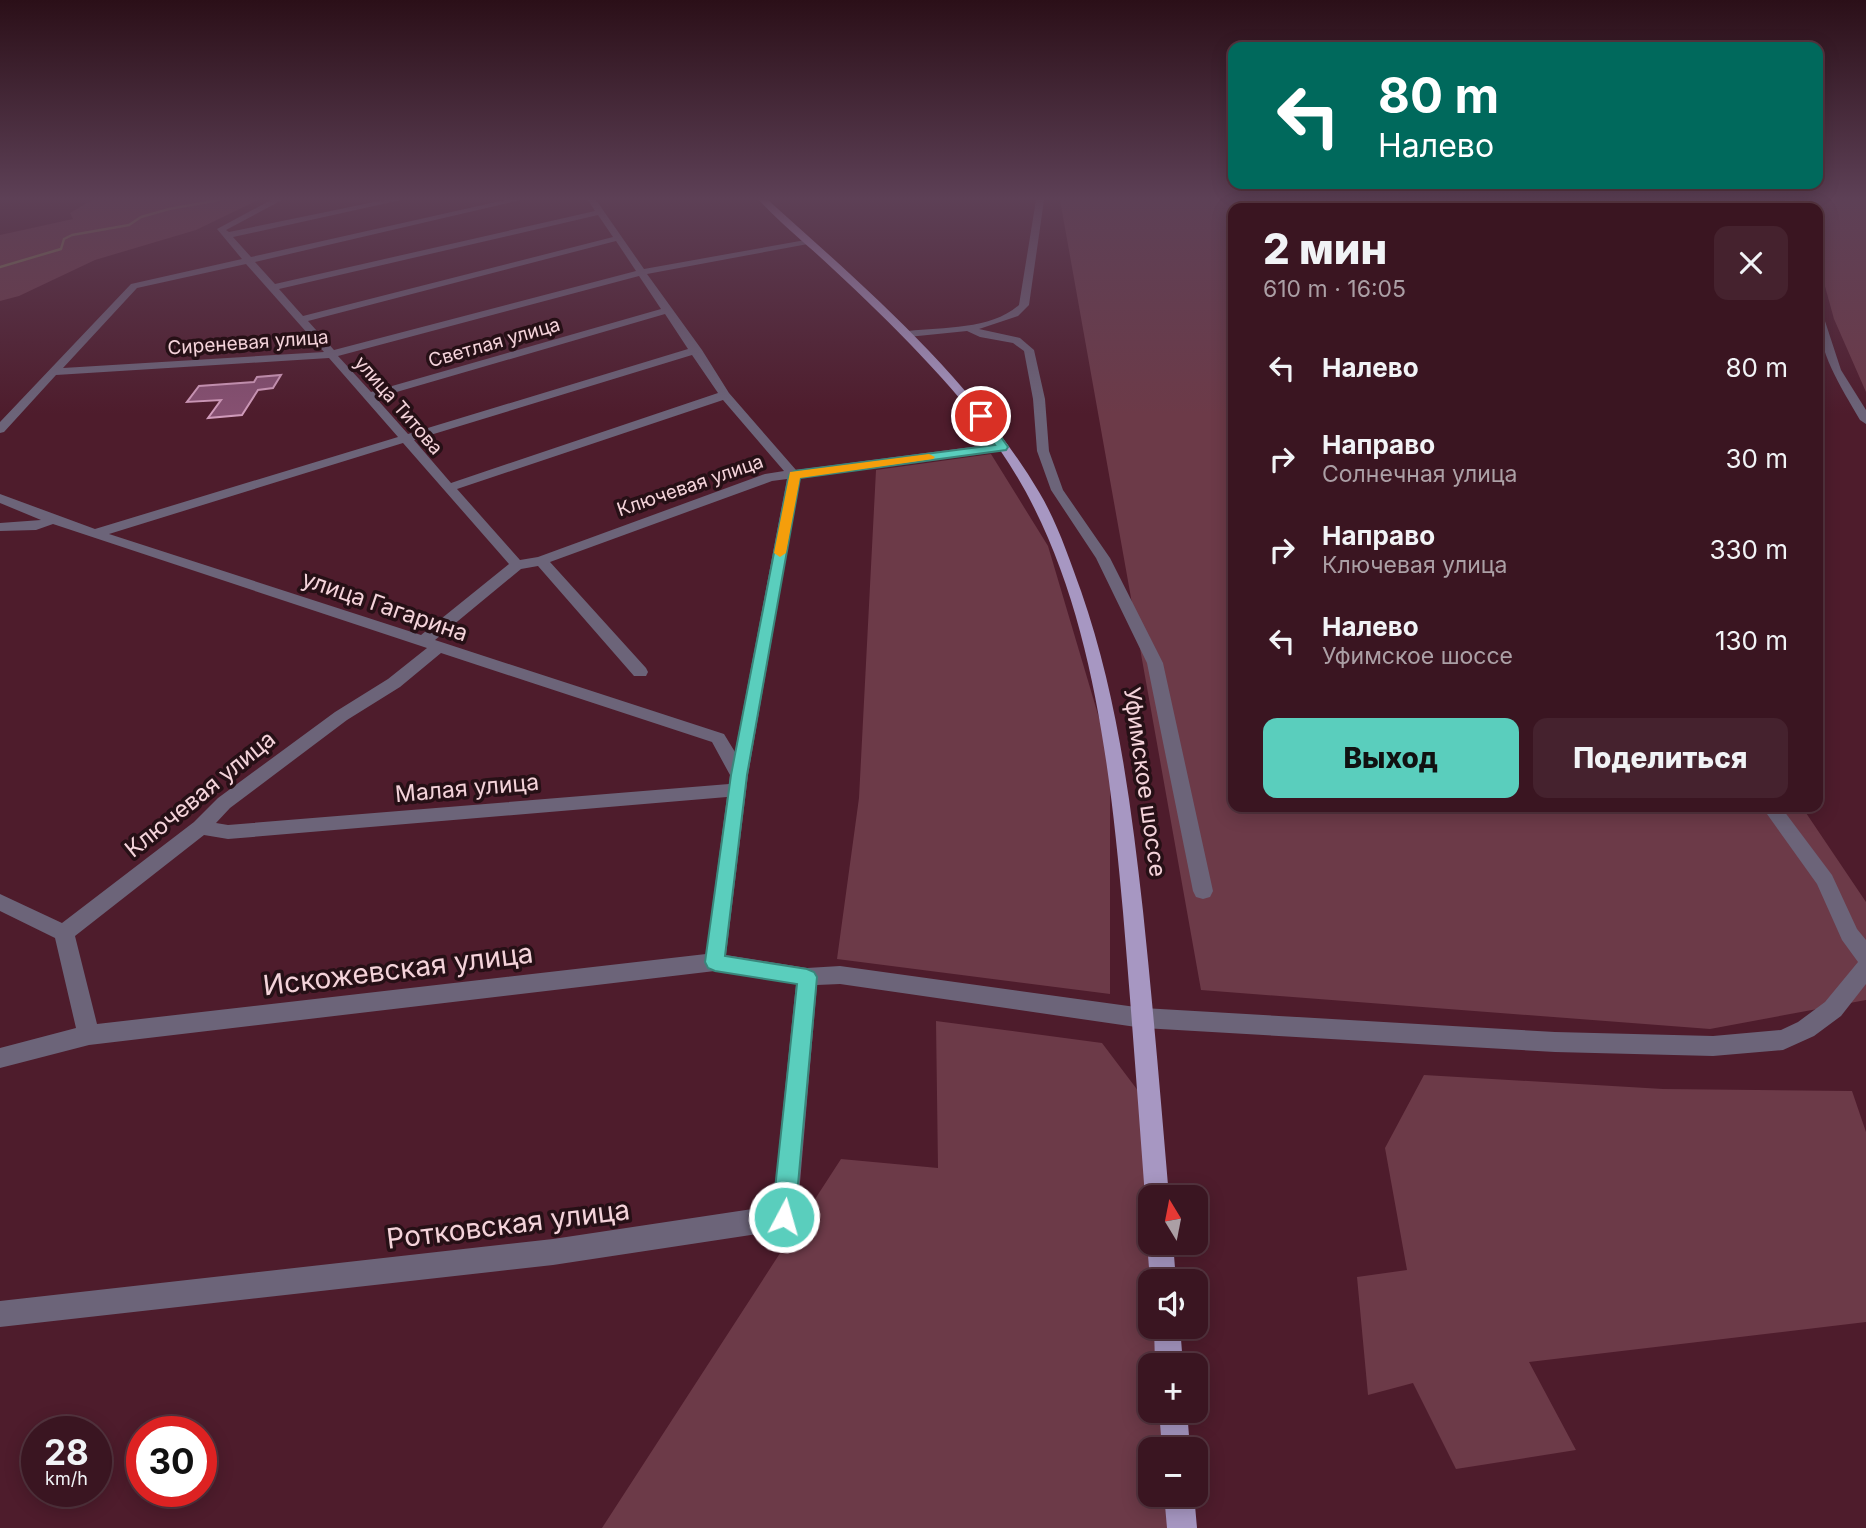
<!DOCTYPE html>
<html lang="ru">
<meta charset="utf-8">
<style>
:root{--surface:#3a1521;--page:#45222e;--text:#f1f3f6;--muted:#ab9fa5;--line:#54343f;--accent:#5acebd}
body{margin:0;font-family:Inter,sans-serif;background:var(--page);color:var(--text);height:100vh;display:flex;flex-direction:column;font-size:26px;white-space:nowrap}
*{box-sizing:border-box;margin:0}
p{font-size:23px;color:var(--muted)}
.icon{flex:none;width:38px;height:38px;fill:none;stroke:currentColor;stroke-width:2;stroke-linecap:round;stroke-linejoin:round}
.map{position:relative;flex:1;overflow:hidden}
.side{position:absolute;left:1228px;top:203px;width:595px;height:609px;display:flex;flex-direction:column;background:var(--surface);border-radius:14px;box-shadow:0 4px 18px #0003,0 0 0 2px var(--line)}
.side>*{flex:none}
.guide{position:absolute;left:1228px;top:42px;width:595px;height:147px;border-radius:14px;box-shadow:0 4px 18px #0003,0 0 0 2px var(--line);background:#00695c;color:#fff;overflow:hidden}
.needle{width:46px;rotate:350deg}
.tools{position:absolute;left:1138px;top:1185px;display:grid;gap:14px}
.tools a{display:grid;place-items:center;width:70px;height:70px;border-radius:14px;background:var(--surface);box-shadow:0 4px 18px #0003,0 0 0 2px var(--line);font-size:35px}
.speed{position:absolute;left:21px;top:1416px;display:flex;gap:14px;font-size:35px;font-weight:700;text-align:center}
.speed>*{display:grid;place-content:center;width:91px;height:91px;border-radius:50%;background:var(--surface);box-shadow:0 4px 18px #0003,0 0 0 2px var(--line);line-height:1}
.speed small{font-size:18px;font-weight:400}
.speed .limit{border:10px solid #d22;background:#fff;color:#111}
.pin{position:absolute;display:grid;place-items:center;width:60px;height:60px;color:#fff;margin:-30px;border:4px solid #fff;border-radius:50%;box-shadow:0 2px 7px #0007}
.me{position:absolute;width:77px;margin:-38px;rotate:6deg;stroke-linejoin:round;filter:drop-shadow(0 0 5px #0008)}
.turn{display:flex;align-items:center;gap:24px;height:147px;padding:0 35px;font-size:32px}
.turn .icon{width:91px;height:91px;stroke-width:2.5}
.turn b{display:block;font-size:49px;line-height:60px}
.round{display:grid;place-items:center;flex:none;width:74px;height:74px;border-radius:14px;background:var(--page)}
.headline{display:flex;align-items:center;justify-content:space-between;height:119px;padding:0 35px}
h1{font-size:42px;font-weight:800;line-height:52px}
.button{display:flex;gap:14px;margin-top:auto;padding:14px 35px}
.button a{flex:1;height:80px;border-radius:14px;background:var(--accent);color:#111;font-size:28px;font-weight:800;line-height:80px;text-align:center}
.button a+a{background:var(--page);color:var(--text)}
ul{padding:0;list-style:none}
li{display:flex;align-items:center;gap:21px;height:91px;padding:0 35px}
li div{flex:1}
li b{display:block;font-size:26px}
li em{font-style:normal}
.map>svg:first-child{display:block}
.green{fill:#6c3a48}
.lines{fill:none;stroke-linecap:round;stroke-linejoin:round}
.stream{stroke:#7c7d56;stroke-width:2.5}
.building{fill:#865071;stroke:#d09aba;stroke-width:2}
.minor{fill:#6c6479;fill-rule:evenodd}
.major{fill:#a797c2;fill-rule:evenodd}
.route{fill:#5acebd;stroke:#3a867b;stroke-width:2}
.slow{fill:#f59e0b}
.labels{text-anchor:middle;stroke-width:7;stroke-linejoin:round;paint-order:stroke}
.far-street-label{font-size:19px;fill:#f4d3da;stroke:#261016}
.street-label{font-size:23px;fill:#f4d3da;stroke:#261016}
.near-street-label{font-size:28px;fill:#f4d3da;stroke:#261016}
</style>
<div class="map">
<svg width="1866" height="1528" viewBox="0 0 1866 1528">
<rect width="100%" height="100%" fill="#4e1c2c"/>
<path class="green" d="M92,200H258L196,230L95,260L19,296L0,301V235L73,219L70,213Z
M1060,200H1567L1566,208H1234V807H1802L1866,902V1000L1710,1029L1201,990Z
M1801,200H1866V392L1834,319L1818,261V208H1803Z
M991,454L1048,546L1110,755V994L837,959L859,798L876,470Z
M936,1021L1102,1043L1142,1096L1155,1281H1150V1326L1158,1327L1160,1365H1150V1410L1163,1411L1166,1449H1150V1494L1169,1495L1171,1528H602L841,1159L938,1168Z
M1424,1075L1663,1089L1852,1091L1866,1132V1322L1529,1362L1576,1450L1456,1469L1413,1383L1368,1395L1357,1277L1407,1270L1385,1148Z"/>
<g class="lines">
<path class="stream" d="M0,267L61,249L64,239L72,235L129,225L141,217L169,209L219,200"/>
</g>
<path class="building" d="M281,375L273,388L258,390L242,415L208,418L221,400L187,402L199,386L254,382L257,377Z"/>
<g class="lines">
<path class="minor" d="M271,200H282L226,230L229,232L384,200H401L233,237L251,257L505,200H521L255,262L275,284L595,211L588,200H596L644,269L811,239L808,244L647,274L702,350L729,393L796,470L1002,443L1008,447L1002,451L800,477L748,775L726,955L807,968L840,966L1143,1008L1555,1032L1713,1036L1781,1030L1798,1022L1825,1002L1858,962L1842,940L1817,884L1762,807H1781L1832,875L1857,929L1866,940V984L1841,1016L1814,1036L1783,1050L1713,1056L1555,1052L1143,1028L840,984L817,985L797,1217L793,1226L784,1230L553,1265L0,1327V1301L553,1239L773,1206L796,984L715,971L89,1045L0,1068V1048L76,1028L55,938L0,911V894L62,923L194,822L218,798L335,712L388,679L427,648L53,524L36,530L0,531V523L41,520L0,503V494L95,529L398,437L329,358L56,375L4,432L0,433V422L131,284L242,259L217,229ZM598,215L613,237L303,316L279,289ZM616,241L636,271L334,350L308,321ZM246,264L324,352L63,368L137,288ZM639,276L661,309L371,392L338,356ZM665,314L688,349L408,434L376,398ZM692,355L718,393L451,483L414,440ZM723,400L784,471L765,474L538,557L520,560L457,489ZM403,443L509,564L421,635L109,534ZM787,479L735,752L724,734L435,640L521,569L538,566L634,676H646L648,672L646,668L550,562L772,481ZM441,653L712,742L730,775L729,784L228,825L216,823L230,808L347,720L400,687ZM727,797L706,954L97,1024L75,936L204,835L228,839Z
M1036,200H1044L1029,305L1018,316L979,329L1020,338L1034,350L1045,399L1049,451L1063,490L1110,558L1163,663L1213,891L1210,897L1203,899L1196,897L1193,891L1147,663L1096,558L1051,490L1037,451L1033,399L1024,351L1013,343L980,337L967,331L908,337L903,334L908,331C944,327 991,330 1019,305Z
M1546,200H1554L1552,208H1544Z
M1785,200H1793L1794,208H1786Z
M1818,312L1823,315L1841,370L1866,410V424L1860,420C1840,385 1818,353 1818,312Z"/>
<path class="major" d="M759,200H768C867,289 970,377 1039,492C1057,522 1069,558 1081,591C1117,694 1131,803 1143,911C1153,1006 1161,1102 1169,1197H1150V1206L1145,1197C1138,1102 1131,1007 1123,912C1109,758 1090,580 1000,450C952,383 893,325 833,269C809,246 782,225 759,200Z
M1150,1236V1242H1173L1176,1281H1150L1147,1242Z
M1154,1326H1180L1183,1365H1155Z
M1159,1410H1187L1190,1449H1162Z
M1164,1494H1194L1197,1528H1167Z"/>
</g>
<linearGradient id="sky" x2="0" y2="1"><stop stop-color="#2b0f18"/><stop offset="0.48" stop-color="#5d4056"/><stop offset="1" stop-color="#5d4056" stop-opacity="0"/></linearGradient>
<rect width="1866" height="414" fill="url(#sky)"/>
<path class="route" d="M977,414H985L1008,447L1006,450L800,478L747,775L725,956L807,969L814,972L817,977L795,1217L792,1225L784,1228L776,1225L772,1217L797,984L715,971L708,968L705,962L731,775L789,475L794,471L995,445L976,416Z"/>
<path class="slow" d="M929,454L935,457L933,459L800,478L786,553L780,557L774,553L790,472Z"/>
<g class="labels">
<g class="far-street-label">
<text transform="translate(248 342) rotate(-4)" y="7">Сиреневая улица</text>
<text transform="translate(494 342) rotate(-16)" y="7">Светлая улица</text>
<text transform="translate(399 405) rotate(49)" y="7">улица Титова</text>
<text transform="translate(690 485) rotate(-19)" y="7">Ключевая улица</text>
</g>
<g class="street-label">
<text transform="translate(385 606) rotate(19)" y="8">улица Гагарина</text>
<text transform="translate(1145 782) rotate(82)" y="8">Уфимское шоссе</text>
<text transform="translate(467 788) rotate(-5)" y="8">Малая улица</text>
<text transform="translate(200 794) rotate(-39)" y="8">Ключевая улица</text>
</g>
<g class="near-street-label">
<text transform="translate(398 969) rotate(-7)" y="10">Искожевская улица</text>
<text transform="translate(508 1224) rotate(-7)" y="10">Ротковская улица</text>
</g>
</g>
</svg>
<div class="tools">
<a><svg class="needle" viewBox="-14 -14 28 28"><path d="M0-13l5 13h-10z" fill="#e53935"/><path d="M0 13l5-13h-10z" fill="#ab9fa5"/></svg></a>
<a><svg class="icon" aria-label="sound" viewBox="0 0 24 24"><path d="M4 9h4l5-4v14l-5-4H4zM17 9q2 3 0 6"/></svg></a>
<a>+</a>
<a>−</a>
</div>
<div class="speed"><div>28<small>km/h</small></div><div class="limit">30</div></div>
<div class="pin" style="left:981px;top:416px;background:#d93025"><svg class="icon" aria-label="arrive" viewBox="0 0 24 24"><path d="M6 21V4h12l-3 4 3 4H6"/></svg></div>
<svg class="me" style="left:784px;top:1217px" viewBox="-20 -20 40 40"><circle r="17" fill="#5acebd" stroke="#fff" stroke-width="3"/><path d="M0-11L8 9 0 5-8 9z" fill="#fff"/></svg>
<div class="guide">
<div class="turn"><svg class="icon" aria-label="left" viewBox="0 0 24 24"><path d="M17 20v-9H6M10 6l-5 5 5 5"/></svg><div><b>80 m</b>Налево</div></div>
</div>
<section class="side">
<div class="headline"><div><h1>2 мин</h1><p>610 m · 16:05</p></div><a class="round"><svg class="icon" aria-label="close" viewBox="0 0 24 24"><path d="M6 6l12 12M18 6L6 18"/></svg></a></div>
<ul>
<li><svg class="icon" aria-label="left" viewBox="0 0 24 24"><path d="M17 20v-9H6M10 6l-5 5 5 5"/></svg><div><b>Налево</b></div><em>80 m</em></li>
<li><svg class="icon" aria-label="right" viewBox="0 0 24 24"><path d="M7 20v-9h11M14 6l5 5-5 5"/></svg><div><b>Направо</b><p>Солнечная улица</p></div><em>30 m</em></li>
<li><svg class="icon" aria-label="right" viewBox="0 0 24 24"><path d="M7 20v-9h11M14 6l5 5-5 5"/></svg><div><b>Направо</b><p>Ключевая улица</p></div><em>330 m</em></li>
<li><svg class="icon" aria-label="left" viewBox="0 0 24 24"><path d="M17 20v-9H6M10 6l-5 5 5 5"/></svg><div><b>Налево</b><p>Уфимское шоссе</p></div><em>130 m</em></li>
</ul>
<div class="button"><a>Выход</a><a>Поделиться</a></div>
</section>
</div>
